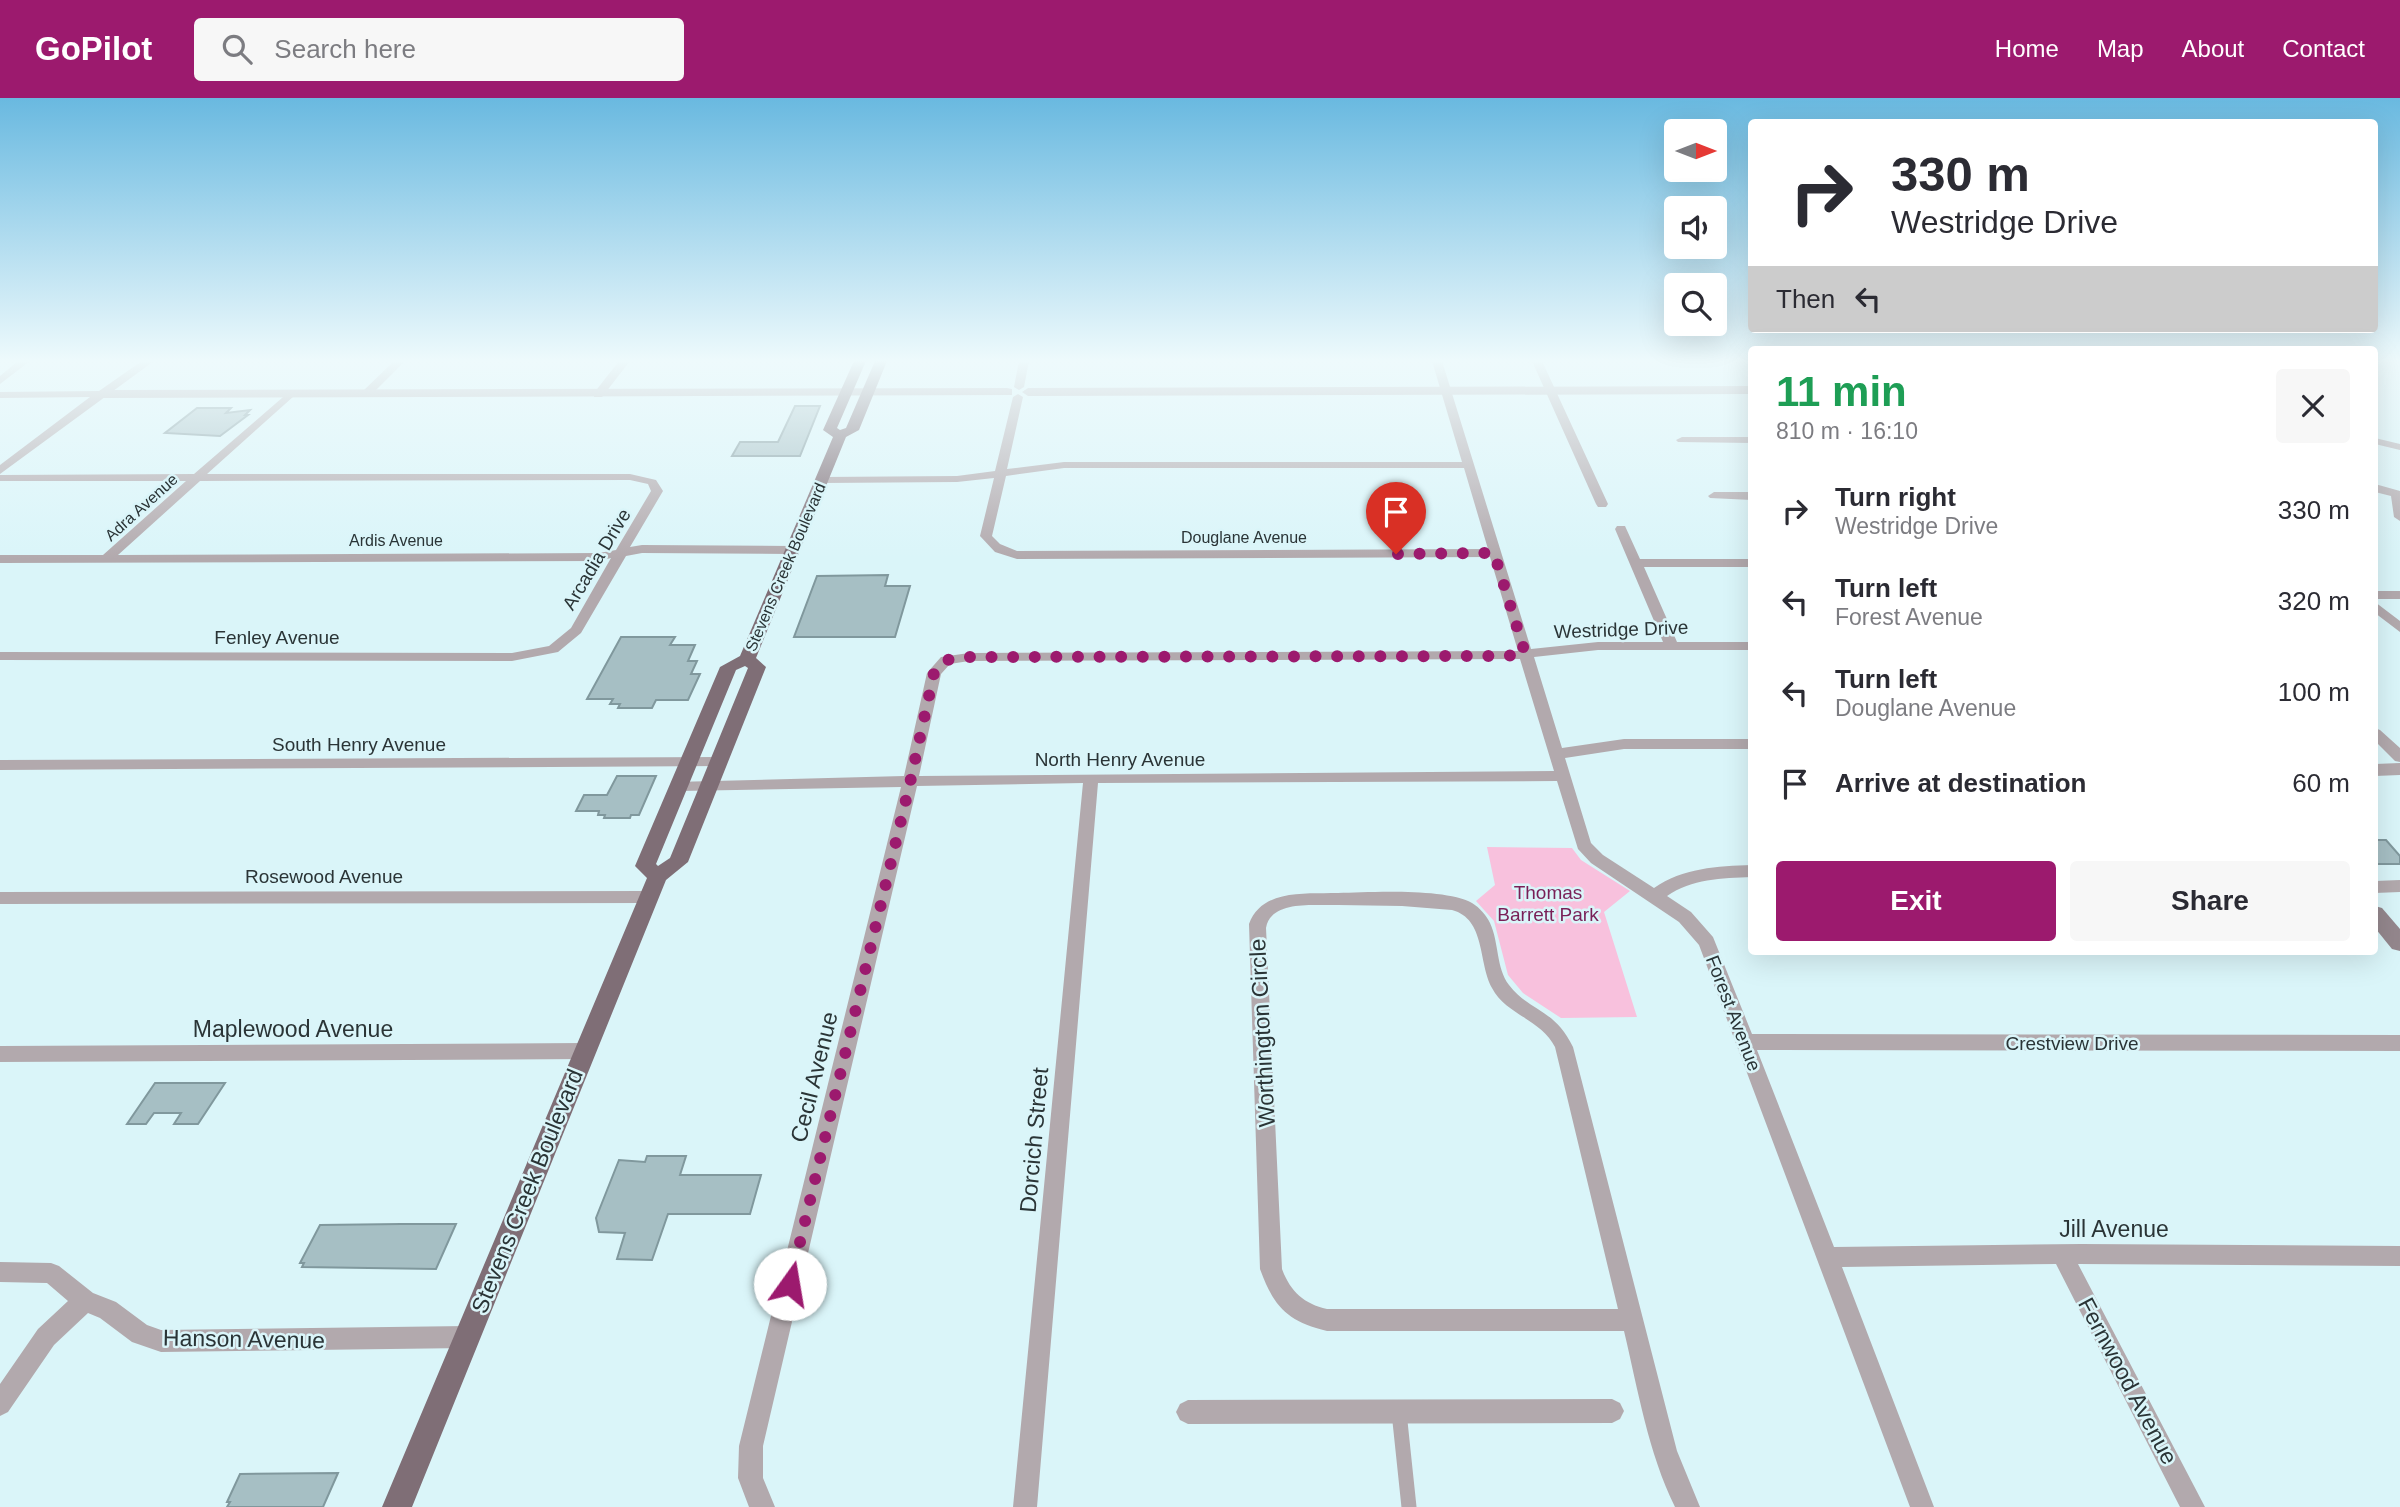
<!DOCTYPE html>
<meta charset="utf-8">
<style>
:root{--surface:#fff;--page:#f7f7f7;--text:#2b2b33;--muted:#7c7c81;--accent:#9c1a6e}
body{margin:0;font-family:Helvetica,sans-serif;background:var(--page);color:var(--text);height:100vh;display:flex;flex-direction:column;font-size:26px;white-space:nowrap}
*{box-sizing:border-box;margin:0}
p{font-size:23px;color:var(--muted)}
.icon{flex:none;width:38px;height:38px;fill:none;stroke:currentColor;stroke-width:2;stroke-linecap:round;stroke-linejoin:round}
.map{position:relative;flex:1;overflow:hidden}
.drawer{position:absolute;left:1748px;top:248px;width:630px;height:609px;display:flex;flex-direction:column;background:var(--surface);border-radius:7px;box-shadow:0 7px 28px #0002}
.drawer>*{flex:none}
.top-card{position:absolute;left:1748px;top:21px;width:630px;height:214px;border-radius:7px;box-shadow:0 7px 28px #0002;background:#fff;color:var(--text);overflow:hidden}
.needle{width:46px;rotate:90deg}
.fabs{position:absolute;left:1664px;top:21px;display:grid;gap:14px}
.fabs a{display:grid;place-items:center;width:63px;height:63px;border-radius:7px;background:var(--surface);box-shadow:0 7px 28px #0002;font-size:35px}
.pin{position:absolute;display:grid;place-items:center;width:60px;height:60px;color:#fff;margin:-72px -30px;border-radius:50% 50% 50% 0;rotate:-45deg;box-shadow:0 0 7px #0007}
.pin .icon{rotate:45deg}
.me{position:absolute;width:77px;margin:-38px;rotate:13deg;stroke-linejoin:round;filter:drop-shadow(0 0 5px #0008)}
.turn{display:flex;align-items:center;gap:24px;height:147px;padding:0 28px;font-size:32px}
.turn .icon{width:91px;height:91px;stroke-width:2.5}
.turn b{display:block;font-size:49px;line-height:60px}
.then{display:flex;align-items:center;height:66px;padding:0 28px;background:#0003;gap:14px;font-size:26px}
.round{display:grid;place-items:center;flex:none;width:74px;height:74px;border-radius:7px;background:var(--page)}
.headline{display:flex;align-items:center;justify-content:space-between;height:119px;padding:0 28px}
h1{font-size:42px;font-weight:700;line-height:52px;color:#1e9e55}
.action{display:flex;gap:14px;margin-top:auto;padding:14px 28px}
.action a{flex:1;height:80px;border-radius:7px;background:var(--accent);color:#fff;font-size:28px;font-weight:700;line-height:80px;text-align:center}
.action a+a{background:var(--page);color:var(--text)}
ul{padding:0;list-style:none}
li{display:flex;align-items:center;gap:21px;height:91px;padding:0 28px}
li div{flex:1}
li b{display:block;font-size:26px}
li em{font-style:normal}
header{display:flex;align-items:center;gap:42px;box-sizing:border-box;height:98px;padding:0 35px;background:var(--accent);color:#fff}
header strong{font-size:33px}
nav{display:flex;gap:38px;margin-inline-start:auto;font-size:24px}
.search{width:490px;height:63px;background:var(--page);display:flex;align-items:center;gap:18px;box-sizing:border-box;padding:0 24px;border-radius:7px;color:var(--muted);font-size:26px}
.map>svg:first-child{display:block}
.green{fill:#f8c1dd}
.building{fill:#a6bfc4;stroke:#80989d;stroke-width:2}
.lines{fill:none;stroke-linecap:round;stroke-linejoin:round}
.pedestrian{stroke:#b2a9ad;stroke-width:15}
.minor{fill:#b2a9ad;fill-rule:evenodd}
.tertiary{fill:#b2a9ad;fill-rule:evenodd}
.secondary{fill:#94878d;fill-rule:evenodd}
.primary{fill:#7f6e76;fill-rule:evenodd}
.route{stroke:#9c1a6e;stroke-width:12;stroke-dasharray:0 21.6}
.labels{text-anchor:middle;stroke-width:5;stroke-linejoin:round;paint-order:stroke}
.far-street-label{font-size:16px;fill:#2a3436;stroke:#daf5f9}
.street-label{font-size:19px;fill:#2a3436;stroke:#daf5f9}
.park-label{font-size:19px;fill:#791f57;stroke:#daf5f9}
.near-street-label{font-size:23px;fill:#2a3436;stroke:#daf5f9}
</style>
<header>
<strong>GoPilot</strong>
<div class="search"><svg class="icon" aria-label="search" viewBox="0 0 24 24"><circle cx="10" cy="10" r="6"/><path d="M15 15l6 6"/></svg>Search here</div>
<nav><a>Home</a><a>Map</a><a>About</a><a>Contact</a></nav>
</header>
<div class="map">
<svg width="2400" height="1409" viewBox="0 0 2400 1409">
<rect width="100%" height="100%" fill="#daf5f9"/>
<path class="green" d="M1487,749L1572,750L1581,762L1630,793L1604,814L1637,919L1561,920L1523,895L1508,877L1494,823L1476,803L1495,787Z"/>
<path class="building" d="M795,308H820L800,358H732L740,344H778Z
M197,310H231L226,315L250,312L245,317H248L220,338L165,335Z
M888,477L885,488H910L895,539H794L817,478Z
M621,539H675L670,547H695L688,563H697L691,576H700L688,602H656L652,610H618L620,606H610L613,601H587Z
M617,678H656L639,717H631L630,720H604L605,717H598L599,713H576L584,697H607Z
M2375,742H2386L2400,758V766H2375Z
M155,985H225L198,1026H174L181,1015H154L146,1026H127Z
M647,1058H686L680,1077H761L750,1116H668L652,1162L617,1161L625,1135L599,1134L596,1120L619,1062L645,1064Z
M401,1126H456L436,1171L302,1169L304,1165H300L320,1127Z
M338,1375L323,1409H227L230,1404H227L240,1376Z"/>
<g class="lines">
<path class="pedestrian" d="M1399,1314L1409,1409"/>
<path class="minor" d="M18,263H30L0,286V278Z
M142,263H154L0,376V367L90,299L0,300V294L99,293Z
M394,263H405L369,299H361V295Z
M619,263H630L602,299H594V295Z
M1019,263H1029L1024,289L1019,292L1014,289Z
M1432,263H1442L1531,551L1598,544H1663L1615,431L1617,428H1625L1640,461H1752V469H1644L1677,544H1752V552H1598L1534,559L1562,650L1624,641H1752V651H1624L1565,660L1591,745L1603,757L1654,790C1683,770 1717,768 1752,767V779C1721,780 1692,781 1667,798L1691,814L1713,839L1752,936L2400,937V953L1757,952L1834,1149L2081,1146L2400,1148V1168L2078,1166L2205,1409H2180L2056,1166L1842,1169L1934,1409H1910L1699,847L1679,824L1591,765L1578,751L1557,683L1098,685L1037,1409H1013L1083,685L917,688L763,1348V1380L775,1409H749L738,1380L739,1348L901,689L679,693L671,688L674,684L904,678L927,575L941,559L969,555L1518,553L1490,459L1017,461L995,454L980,438L994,380L957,384L822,385L816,382L822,379L957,378L995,373L1013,299L1018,296L1023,299L1007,371L1064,364H1462ZM1064,370H1464L1488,451L1017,453L1000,446L992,438L1006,378ZM1520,561L1554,673L919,678L941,576L950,566L969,563Z
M1532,263H1542L1608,406L1606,409H1598L1596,406Z
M290,293L294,294V298L207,376H630L656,382L663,393L630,449L642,447L792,448L798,452L792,456L642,455L626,458L581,535L558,554L512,563L0,562V554L512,555L549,548L571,530L611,460L599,463L0,465V457H103L186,383H0V377L194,376ZM630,382L648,386L651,393L616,452L599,455L118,457L200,383Z
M1682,339H1752V345L1678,344L1676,342Z
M2375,340L2400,346V352L2375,346Z
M2375,386L2400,393V423L2394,419L2391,398L2375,394Z
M1714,394H1752V402L1710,400L1708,398Z
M2375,493H2400V501H2375Z
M2375,504L2400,523V534L2375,515Z
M2375,630L2380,632L2400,650V664L2395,663L2375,643Z
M719,659L727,664L724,668L0,672V662Z
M2400,782V794L2375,795V783Z
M649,793L655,795L657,799L655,803L649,805L0,806V794Z
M1338,795C1371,794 1445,790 1472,805C1480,810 1486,817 1490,825C1499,844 1496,870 1509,887C1530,914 1554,910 1573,949L1677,1353L1700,1409H1675C1648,1354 1638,1292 1624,1233H1327C1287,1223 1274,1209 1260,1171L1249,826C1262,790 1307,796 1338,795ZM1338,807L1402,808L1452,812C1486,821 1478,865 1492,890C1506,917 1541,921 1555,949L1618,1211H1327C1304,1206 1290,1193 1282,1171L1266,830C1271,801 1316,808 1338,807Z
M585,945L592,947L594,953L592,959L585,961L0,964V948Z
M0,1164L51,1165L59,1168L93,1195L116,1204L147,1227L161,1232L467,1228L475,1231L478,1239L475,1247L467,1250L161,1254L132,1244L100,1220L88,1215L54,1247L8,1314L0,1318V1286L38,1231L68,1203L47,1185L0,1184Z
M1612,1301L1620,1305L1624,1313L1620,1321L1612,1325L1188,1326L1180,1322L1176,1314L1180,1306L1188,1302Z"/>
<path class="tertiary" d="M1752,288V296L1028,298L1022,294L1028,290Z
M1007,290L1012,291V297L103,300L97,296L103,292Z
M2400,665V677L2375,678V666Z"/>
<path class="secondary" d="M2375,808L2382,810L2400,831V853L2392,851L2375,830Z"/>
<path class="primary" d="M854,263H866L837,330L840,332L846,330L875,263H887L859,332L846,339L756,560L766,569L688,764L666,782L412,1409H382L647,780L635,768L720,569L740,558L833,339L823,332ZM745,568L748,570L670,760L658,768L656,766L736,572Z"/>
</g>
<linearGradient id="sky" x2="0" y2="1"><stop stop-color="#69b9e0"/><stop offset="0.57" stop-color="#eefafc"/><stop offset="1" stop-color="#eefafc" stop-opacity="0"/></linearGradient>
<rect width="2400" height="461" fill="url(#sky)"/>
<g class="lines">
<path class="route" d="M790,1186L910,685L934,575L946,562L969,559L1506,558L1525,555L1494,455L1396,456"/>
</g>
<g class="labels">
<g class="far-street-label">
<text transform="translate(141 409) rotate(-42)" y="6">Adra Avenue</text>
<text x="1244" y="445">Douglane Avenue</text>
<text x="396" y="448">Ardis Avenue</text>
<text transform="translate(785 469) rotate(-67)" y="6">Stevens Creek Boulevard</text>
</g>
<g class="street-label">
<text transform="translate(596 461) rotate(-59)" y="7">Arcadia Drive</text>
<text transform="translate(1621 531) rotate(-2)" y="7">Westridge Drive</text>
<text x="277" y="546">Fenley Avenue</text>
<text x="359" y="653">South Henry Avenue</text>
<text x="1120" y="668">North Henry Avenue</text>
<text x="324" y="785">Rosewood Avenue</text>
<text transform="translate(1734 915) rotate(69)" y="7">Forest Avenue</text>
<text x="2072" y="952">Crestview Drive</text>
</g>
<g class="park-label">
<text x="1548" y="801">Thomas<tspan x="1548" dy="22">Barrett Park</tspan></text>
</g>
<g class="near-street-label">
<text x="293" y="939">Maplewood Avenue</text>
<text transform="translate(1262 935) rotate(-93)" y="8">Worthington Circle</text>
<text transform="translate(814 979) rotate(-76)" y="8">Cecil Avenue</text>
<text transform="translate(1034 1042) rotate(-85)" y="8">Dorcich Street</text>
<text transform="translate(527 1093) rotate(-68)" y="8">Stevens Creek Boulevard</text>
<text x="2114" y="1139">Jill Avenue</text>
<text transform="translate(244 1241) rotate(1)" y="8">Hanson Avenue</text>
<text transform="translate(2128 1283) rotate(62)" y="8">Fernwood Avenue</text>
</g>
</g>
</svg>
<div class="fabs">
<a><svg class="needle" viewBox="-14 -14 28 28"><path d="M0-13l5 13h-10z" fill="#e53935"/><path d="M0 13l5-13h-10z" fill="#7c7c81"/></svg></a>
<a><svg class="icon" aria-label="sound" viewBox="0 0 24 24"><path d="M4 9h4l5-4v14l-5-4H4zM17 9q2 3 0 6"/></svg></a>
<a><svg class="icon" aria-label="search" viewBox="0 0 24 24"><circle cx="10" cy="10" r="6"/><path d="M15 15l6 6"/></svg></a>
</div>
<div class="pin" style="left:1396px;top:456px;background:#d93025"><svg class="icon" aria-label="arrive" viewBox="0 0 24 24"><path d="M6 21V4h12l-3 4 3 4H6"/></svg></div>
<svg class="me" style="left:790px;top:1186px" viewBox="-20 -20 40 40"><circle r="19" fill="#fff"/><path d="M0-13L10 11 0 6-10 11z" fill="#9c1a6e"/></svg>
<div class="top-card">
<div class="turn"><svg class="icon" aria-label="right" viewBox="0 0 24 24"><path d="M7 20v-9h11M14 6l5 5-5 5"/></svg><div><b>330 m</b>Westridge Drive</div></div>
<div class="then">Then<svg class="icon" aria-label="left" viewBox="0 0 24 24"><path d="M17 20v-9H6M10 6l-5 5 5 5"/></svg></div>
</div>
<section class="drawer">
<div class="headline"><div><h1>11 min</h1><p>810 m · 16:10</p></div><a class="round"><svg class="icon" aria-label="close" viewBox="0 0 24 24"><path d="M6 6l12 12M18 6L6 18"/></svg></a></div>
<ul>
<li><svg class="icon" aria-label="right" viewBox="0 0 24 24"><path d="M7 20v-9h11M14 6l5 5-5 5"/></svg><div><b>Turn right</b><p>Westridge Drive</p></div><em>330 m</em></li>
<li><svg class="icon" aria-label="left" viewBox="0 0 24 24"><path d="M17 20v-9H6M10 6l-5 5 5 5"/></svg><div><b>Turn left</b><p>Forest Avenue</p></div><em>320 m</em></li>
<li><svg class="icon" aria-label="left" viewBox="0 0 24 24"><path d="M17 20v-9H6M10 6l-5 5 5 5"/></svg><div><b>Turn left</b><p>Douglane Avenue</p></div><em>100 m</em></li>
<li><svg class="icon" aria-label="arrive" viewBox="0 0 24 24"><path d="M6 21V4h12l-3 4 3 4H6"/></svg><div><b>Arrive at destination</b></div><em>60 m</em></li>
</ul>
<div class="action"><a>Exit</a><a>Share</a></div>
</section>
</div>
